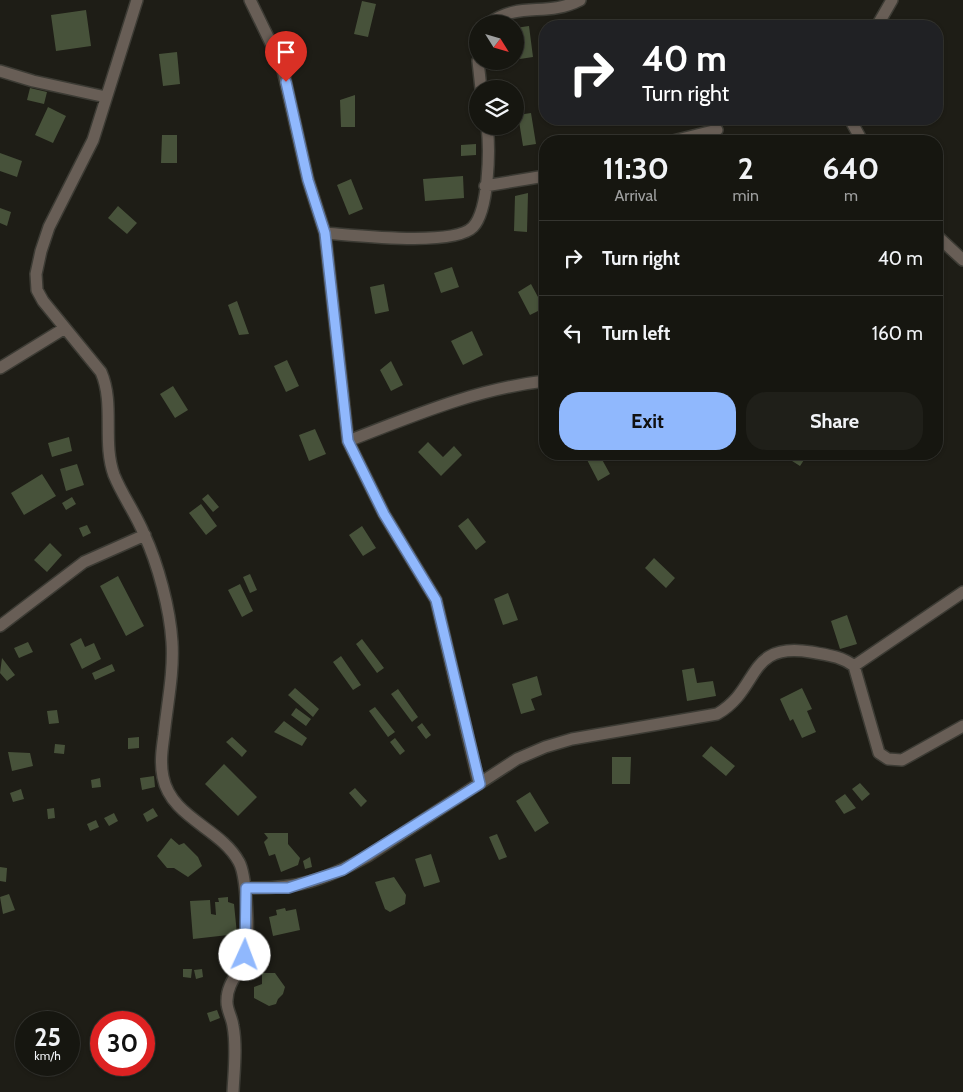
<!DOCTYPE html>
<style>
:root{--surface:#161610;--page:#1f1f19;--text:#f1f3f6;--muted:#9e9f9f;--line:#353530;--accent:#90b8fd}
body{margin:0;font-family:Cabin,sans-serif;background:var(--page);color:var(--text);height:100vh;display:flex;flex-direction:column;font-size:19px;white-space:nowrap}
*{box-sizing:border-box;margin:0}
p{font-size:16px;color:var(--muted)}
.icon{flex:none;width:28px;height:28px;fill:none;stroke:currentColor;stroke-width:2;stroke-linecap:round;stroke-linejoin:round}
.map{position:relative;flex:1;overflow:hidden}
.sheet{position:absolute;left:539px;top:135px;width:404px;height:325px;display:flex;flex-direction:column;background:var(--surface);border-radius:20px;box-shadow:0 1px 4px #0004,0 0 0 1px var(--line)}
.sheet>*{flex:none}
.banner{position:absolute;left:539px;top:20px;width:404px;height:105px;border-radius:20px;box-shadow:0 1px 4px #0004,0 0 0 1px var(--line);background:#202124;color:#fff;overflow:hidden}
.needle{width:32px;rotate:127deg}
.buttons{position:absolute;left:469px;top:15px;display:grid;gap:10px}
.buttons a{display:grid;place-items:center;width:55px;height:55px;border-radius:50%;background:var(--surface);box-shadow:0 1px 4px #0004,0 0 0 1px var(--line);font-size:25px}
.speed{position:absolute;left:15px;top:1011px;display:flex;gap:10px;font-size:25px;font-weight:700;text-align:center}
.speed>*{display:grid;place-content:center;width:65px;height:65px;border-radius:50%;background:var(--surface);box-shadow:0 1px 4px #0004,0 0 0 1px var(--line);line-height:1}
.speed small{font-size:12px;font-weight:400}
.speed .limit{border:8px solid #d22;background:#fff;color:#111}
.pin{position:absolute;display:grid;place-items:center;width:42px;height:42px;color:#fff;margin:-51px -21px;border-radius:50% 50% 50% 0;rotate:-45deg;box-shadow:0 0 5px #0007}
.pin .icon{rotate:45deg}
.me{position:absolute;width:55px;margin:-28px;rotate:2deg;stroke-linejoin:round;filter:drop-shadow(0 0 4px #0008)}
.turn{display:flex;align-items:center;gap:18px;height:105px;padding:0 20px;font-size:22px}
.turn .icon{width:65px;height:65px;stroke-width:2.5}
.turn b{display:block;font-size:35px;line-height:42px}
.eta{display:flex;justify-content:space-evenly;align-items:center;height:85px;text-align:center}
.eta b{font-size:30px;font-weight:800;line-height:35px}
.cta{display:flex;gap:10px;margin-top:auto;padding:10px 20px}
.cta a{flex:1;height:58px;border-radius:20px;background:var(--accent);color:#111;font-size:20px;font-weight:800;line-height:58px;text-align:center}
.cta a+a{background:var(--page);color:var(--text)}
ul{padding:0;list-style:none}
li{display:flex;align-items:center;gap:15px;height:75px;padding:0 20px;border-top:1px solid var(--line)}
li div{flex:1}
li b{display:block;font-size:19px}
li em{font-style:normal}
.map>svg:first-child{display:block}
.building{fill:#47523a}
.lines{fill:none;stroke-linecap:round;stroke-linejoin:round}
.minor-casing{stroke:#3c3b34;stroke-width:14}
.minor{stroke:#685e56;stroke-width:11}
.route-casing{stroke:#5e78a4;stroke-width:12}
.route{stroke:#90b8fd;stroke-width:9}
</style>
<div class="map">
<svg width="963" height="1092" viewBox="0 0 963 1092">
<rect width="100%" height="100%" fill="#1e1d16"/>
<path class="building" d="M362,1L376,4L368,37L354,34Z
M86,10L91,46L56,51L51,15Z
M529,26L533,57L520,59L515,28Z
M177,52L180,84L163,86L159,54Z
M30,88L47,92L44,104L27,100Z
M355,95V127H341L340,100Z
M48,107L66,116L53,143L35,135Z
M531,113L536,144L523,146L518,115Z
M162,135H177V163H161Z
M476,144V155L461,156V145Z
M0,153L22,161L17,177L0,171Z
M463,176L464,198L425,201L423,179Z
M351,179L363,209L349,215L337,185Z
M528,193L527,232L514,231L515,196Z
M118,206L137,223L127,234L108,218Z
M0,208L11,212L7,226L0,223Z
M452,267L459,287L441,293L434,273Z
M384,284L389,311L375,314L370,287Z
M531,284L544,308L530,315L518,292Z
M237,301L249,334L239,335L228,305Z
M472,331L483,355L463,365L451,341Z
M287,360L299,386L286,392L274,366Z
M391,361L403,385L391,391L380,370Z
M173,386L188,410L175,418L160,394Z
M315,429L326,454L309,461L299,435Z
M69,437L72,451L52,457L48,443Z
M428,442L443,457L454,446L462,455L441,476L418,452Z
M584,454H599L610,474L598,481Z
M781,454H808L800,466Z
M77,464L84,485L66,491L60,469Z
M42,474L56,496L24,515L11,493Z
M208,494L219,507L213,512L202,499Z
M72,497L76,504L66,510L62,503Z
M201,504L217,526L206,535L189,513Z
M468,518L486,542L476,550L458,526Z
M87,525L91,533L83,537L79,528Z
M362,526L376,548L363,556L349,535Z
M50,543L62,555L47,572L34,560Z
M654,558L675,578L666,588L645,568Z
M250,574L257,590L250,593L243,577Z
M118,576L144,626L126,636L100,586Z
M240,584L253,611L242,617L228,590Z
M508,593L518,620L503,625L494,599Z
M847,615L857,644L840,649L831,621Z
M81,638L85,647L94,643L101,659L82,669L70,644Z
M362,639L384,668L377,673L356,644Z
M28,642L33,652L19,658L14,648Z
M341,656L361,685L353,690L333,662Z
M2,658L15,675L7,681L0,673Z
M112,664L115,671L95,680L92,673Z
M694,668L697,683L713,681L716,696L687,701L682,670Z
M537,676L542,695L531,699L535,710L521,714L512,684Z
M295,688L319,709L313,717L288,695Z
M802,688L812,709L807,711L816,732L802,738L793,719L790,721L780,699Z
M398,689L418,717L412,722L391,694Z
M375,707L395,732L388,737L369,711Z
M296,708L311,719L306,726L291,715Z
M57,710L59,723L49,724L47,711Z
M284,721L307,738L302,746L274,732Z
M422,723L431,735L426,739L417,727Z
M139,737V748L128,749V738Z
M232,737L247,751L242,757L226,742Z
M395,738L405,751L400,755L390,742Z
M55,744L65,745L64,754L54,753Z
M711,746L735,766L726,776L702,756Z
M8,752L30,753L33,766L12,771Z
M612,757H631L630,784H612Z
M224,764L257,797L238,816L205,784Z
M154,776L155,787L142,790L140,778Z
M100,778L101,787L92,788L91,780Z
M860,783L870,794L862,801L852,789Z
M355,788L367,801L361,807L349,793Z
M21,789L24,799L13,802L10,793Z
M530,792L549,823L535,832L516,801Z
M845,794L856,808L844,814L835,801Z
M54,808L55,818L48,819L47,809Z
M153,808L158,816L147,822L143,814Z
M114,813L118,821L109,826L104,818Z
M96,820L99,827L90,831L87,824Z
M264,833H288V844L300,858L298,865L281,872L275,854L269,856L264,842L268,838Z
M497,834L507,857L499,860L489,837Z
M171,838L179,845L184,843L198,857L202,866L188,877L174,868H167L157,856Z
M431,854L440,882L424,887L415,859Z
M310,857L312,867L305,869L303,861Z
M0,867L7,868L6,882L0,881Z
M394,877L406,895L405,904L390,912L385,909L375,882Z
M9,894L15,910L3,914L0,897Z
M228,897V902L234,904L237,934L193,939L190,901L210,900L211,914L216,915L215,902H219L218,898Z
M285,908L286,911L296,909L300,930L273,936L269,917L277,915L276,910Z
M183,969H192L191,978L183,977Z
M202,969L203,977L196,979L194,970Z
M262,973H275L285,987L283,994L278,999L276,1004L269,1006L254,998V987L262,984Z
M217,1010L220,1018L210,1022L207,1013Z"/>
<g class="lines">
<g class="minor-casing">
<path id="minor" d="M137,0L93,140L49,227L41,251L36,274L37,290L43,301L101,372C115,404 102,442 114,475C122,495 136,514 144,534C158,564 170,609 172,642C174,673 167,705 164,735C162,749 160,763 163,777C171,818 221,828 239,862C247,876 249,937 246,954C242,970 227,982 227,1000C226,1009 232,1017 233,1026C237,1047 234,1071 233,1092
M250,0L282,66L308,180L325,233L348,441L384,514L436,600L479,784
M488,24C521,0 545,18 580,0
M877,26L892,0
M478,61L481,89
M0,71L33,81L106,97
M850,119L862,141
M673,141L717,130
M485,186L545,176
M325,233C353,235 454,247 473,227C489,210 490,149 487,126
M936,235L963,260
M0,368L65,328
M348,441C413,416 475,389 545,381
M0,626L84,562L145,535
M854,666L963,592
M246,888C298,889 323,881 368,856L517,759L545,747L572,739L717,714C761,689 746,641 811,652C827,655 841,656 854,666L879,753L888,759L902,760L963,726"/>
</g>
<use href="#minor" class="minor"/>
</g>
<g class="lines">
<g class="route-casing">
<path id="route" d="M245,955L246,888H288L343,870L480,784L436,600L384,514L348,441L325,233L308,180L286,82"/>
</g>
<use href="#route" class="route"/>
</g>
</svg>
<div class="buttons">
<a><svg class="needle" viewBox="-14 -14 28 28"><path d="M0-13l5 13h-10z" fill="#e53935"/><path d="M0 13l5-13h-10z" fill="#9e9f9f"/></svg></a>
<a><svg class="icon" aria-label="layers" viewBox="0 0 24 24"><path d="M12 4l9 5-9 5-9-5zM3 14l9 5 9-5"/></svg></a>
</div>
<div class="speed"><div>25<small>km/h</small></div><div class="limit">30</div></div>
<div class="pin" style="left:286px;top:82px;background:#d93025"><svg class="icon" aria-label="arrive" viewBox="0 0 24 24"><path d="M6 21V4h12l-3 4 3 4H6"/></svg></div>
<svg class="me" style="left:245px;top:955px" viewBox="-20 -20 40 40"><circle r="19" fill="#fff"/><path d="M0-13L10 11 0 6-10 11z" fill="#90b8fd"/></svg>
<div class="banner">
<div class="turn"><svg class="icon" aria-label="right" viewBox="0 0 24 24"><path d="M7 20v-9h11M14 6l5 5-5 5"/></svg><div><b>40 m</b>Turn right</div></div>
</div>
<section class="sheet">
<div class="eta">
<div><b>11:30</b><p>Arrival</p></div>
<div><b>2</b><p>min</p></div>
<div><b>640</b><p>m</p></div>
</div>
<ul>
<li><svg class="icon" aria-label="right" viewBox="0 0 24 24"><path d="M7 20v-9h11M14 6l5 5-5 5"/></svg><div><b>Turn right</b></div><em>40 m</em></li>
<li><svg class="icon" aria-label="left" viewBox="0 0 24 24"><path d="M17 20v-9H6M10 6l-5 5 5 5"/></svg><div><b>Turn left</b></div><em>160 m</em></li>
</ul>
<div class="cta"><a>Exit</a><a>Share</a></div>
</section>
</div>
